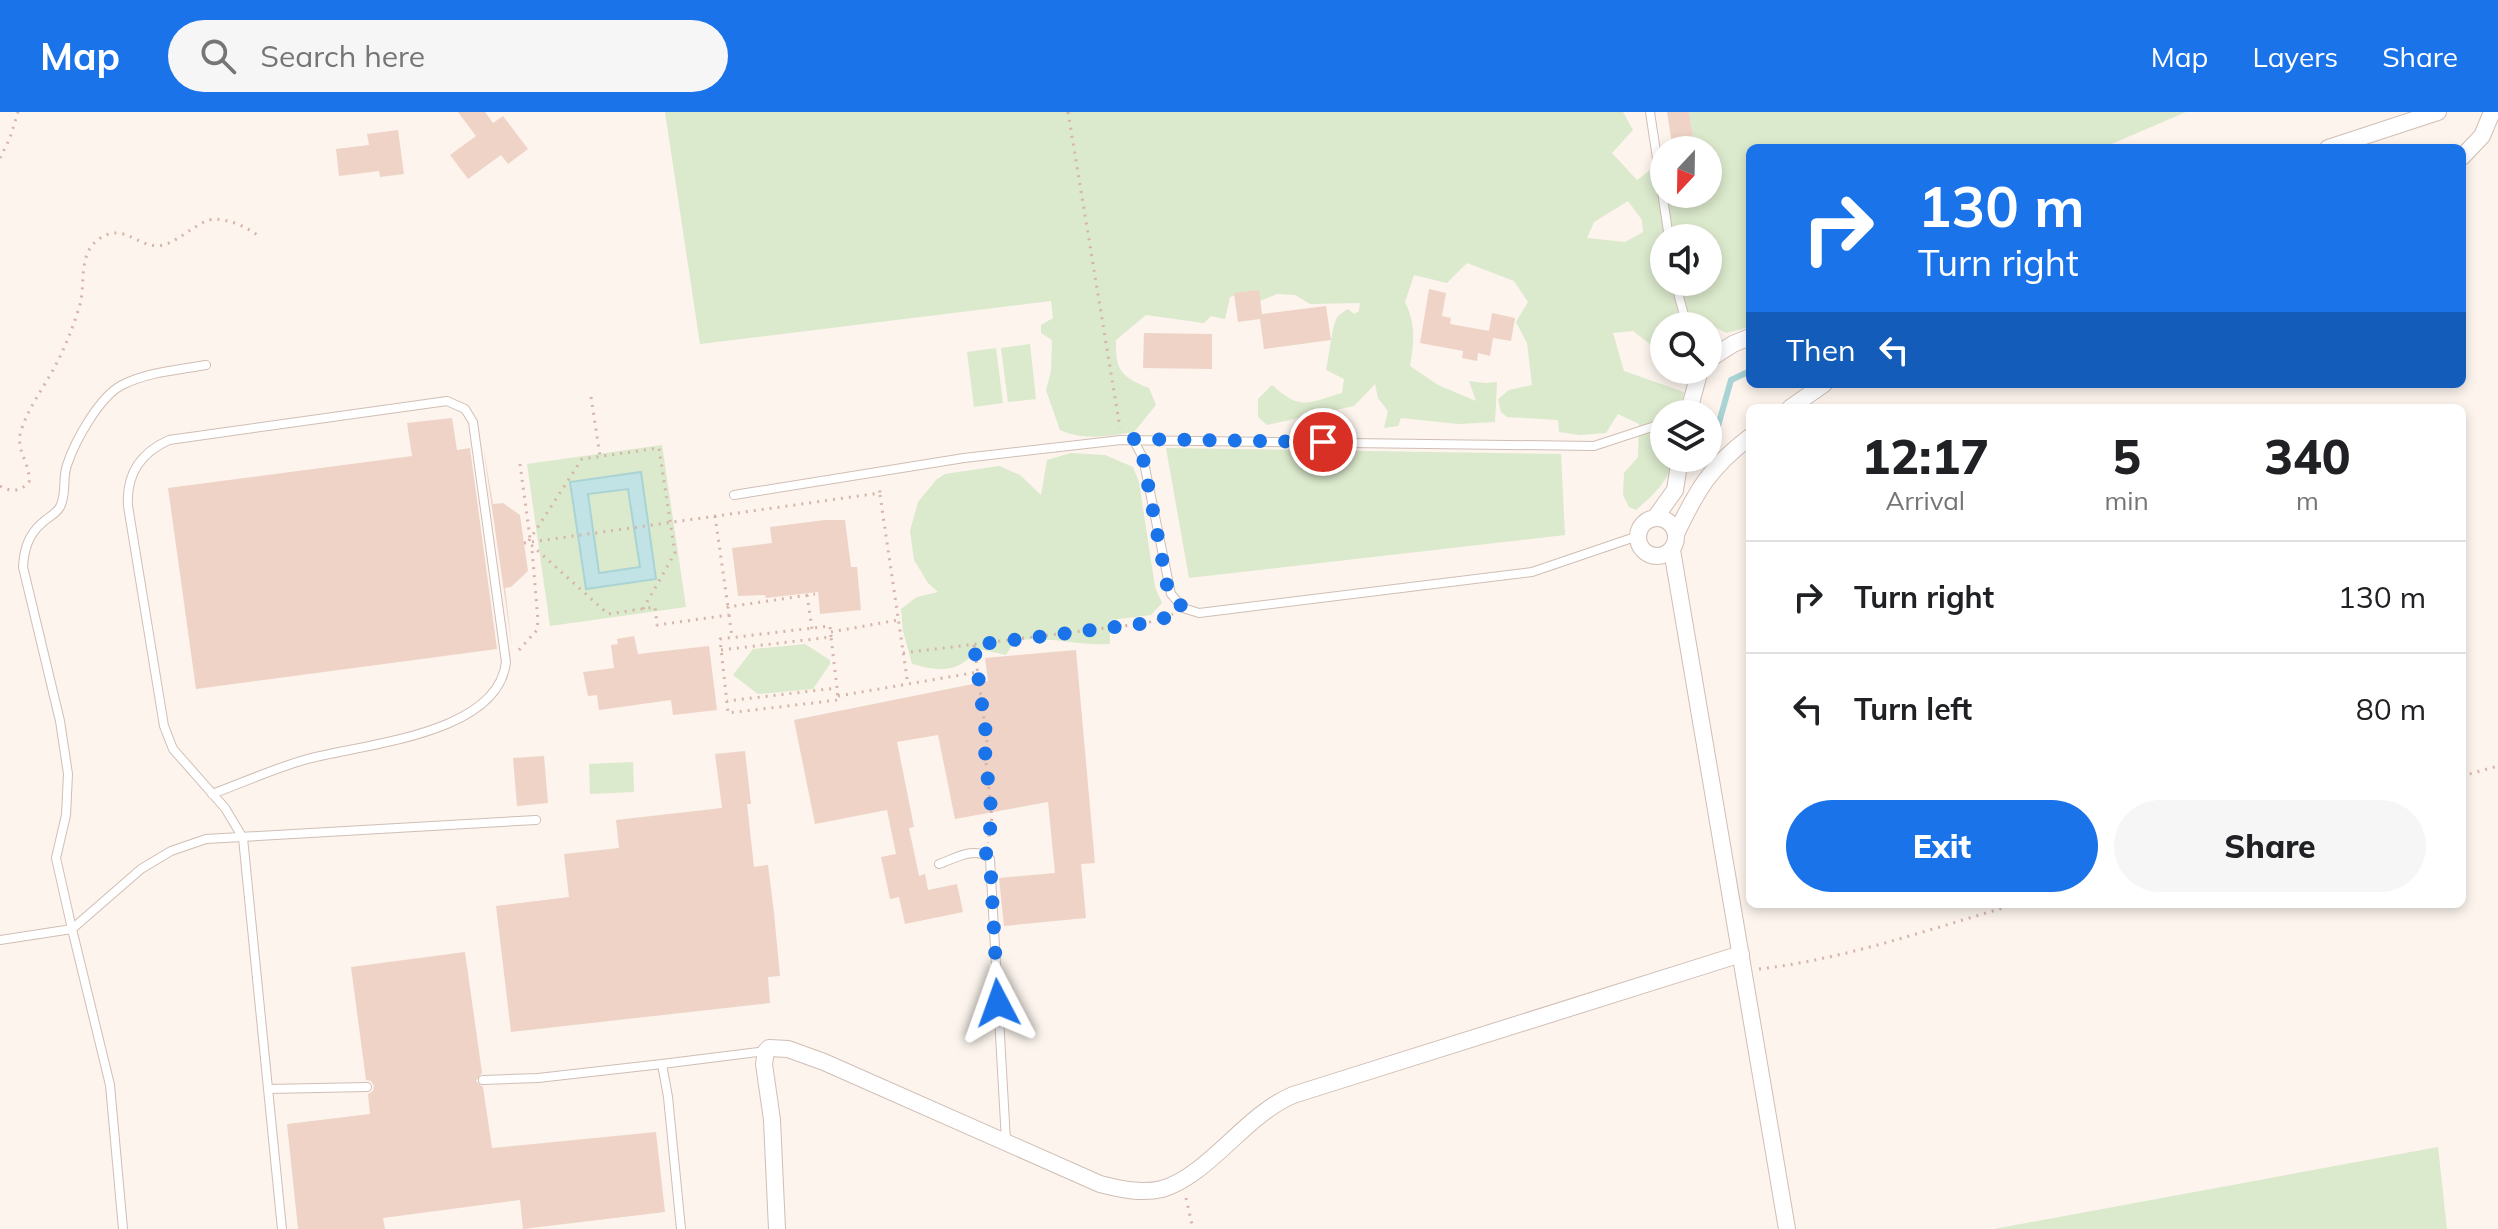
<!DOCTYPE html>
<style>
:root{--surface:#fff;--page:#f6f6f6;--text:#202124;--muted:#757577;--line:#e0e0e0;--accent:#1a73e8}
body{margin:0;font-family:Mulish,sans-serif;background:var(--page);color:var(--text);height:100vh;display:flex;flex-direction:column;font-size:30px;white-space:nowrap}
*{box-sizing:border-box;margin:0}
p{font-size:26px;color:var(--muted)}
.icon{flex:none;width:44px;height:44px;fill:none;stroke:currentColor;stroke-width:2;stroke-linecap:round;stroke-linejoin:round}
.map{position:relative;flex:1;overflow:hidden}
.sheet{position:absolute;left:1746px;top:292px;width:720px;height:504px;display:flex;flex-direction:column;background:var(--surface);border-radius:12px;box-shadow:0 4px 12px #0003}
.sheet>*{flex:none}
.banner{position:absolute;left:1746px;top:32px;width:720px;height:244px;border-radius:12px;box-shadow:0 4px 12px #0003;background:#1a73e8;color:#fff;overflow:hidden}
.needle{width:52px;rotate:202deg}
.tools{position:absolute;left:1650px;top:24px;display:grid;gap:16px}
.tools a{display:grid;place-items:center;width:72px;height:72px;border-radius:50%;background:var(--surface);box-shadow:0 4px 12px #0003;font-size:40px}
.pin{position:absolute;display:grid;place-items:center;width:68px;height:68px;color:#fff;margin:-34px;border:4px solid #fff;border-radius:50%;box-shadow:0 2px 8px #0007}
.me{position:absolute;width:88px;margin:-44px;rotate:356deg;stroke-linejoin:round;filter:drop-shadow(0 0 6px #0008)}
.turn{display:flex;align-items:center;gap:28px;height:168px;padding:0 40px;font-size:36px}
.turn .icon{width:104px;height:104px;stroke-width:2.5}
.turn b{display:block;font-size:56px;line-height:68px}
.then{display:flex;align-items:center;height:76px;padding:0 40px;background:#0003;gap:16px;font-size:30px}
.eta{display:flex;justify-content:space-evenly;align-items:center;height:136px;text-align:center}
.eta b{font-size:48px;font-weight:800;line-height:56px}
.cta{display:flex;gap:16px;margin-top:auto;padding:16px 40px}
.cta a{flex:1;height:92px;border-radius:48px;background:var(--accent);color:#fff;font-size:32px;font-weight:800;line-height:92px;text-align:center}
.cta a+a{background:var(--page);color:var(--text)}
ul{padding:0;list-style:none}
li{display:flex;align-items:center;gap:24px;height:112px;padding:0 40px;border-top:2px solid var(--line)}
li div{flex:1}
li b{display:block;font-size:30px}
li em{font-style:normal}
header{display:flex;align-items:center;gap:48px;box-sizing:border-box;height:112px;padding:0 40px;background:var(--accent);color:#fff}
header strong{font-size:38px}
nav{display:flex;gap:44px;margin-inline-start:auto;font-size:28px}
.search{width:560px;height:72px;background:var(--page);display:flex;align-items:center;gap:20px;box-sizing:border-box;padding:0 28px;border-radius:44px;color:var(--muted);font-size:30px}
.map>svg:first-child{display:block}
.green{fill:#dbe9cc;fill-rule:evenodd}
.water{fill:#c2e3e5;stroke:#a9d3d5;stroke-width:2;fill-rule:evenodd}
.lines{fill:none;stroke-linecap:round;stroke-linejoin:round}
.stream{stroke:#a9d3d5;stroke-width:6}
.building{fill:#efd3c7}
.service-casing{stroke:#d0beb5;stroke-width:10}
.minor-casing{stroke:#d0beb5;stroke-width:18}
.path{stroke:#d5b5a9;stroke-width:3;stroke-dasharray:2 6;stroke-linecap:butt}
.service{stroke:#fff;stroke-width:8}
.minor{stroke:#fff;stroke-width:16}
.route{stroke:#1a73e8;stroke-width:14;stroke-dasharray:0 25.2}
</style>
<header>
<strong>Map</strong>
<div class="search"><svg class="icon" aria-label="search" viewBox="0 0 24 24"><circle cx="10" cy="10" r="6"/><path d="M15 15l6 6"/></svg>Search here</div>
<nav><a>Map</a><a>Layers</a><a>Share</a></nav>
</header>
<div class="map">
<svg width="2498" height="1117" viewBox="0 0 2498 1117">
<rect width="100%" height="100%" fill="#fcf4ed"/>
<path class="green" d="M665,0H1623L1633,18L1612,41L1637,68L1662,49L1664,82H1708V38H1695L1689,0H2186L2102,36H1750V215L1726,221L1715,215L1708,225V214H1664V236H1655L1633,219L1613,221L1624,259L1684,280L1679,302H1664V346H1673C1669,370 1653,383 1636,398L1629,395L1623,383L1624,361L1638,345L1639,312L1618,302L1606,321L1580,323L1559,320L1558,308L1507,305L1501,300L1498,287L1509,278L1532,273L1527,231L1516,210L1528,190L1514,169L1467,151L1447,171L1414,163L1405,190C1416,212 1414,230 1410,254L1438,273L1476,289L1469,269L1485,271L1497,270L1495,310L1458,312L1401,306L1398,314L1384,316L1388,299L1378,286L1375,272L1354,294L1267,313L1258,305V287L1272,273C1301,299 1307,291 1342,281L1344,267L1326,258C1329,246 1332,213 1337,206C1339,202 1344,200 1348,197L1354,202L1359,199L1360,191L1310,192L1295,183L1277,182L1260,189L1243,181L1230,185L1225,207L1211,204L1204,211L1146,203L1116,228C1115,258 1121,265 1149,276L1156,293L1134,320C1109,324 1084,329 1060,318L1046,278L1051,259L1052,228L1041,221V213L1053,206L1051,189L700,232ZM1628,89L1642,108L1643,120L1625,130L1587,126L1594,110ZM1664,126H1708V170H1664Z
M1030,232L1036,287L1008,290L1001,236Z
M996,236L1003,291L974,295L967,240Z
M662,333L686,495L550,514L527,352Z
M1166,336L1561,342L1565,423L1189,466Z
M1071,341L1105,343L1133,355L1139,370L1155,475L1162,491L1151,503L1110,508V532C1077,534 1047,523 1015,529L1006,543L979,537C957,561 942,560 912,552L903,519L901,497L917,485L938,480L928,471L914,448L910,419L918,390L937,367L945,362L999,354L1020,363L1041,383L1047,348Z
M805,532L830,548V552L813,577L758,582L733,563L753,537Z
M633,650L634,680L590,682L589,652Z
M2438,1035L2447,1117H1994Z"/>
<path class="water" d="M641,360L656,467L586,477L570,370ZM628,377L640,455L599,461L588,382Z"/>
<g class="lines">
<path class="stream" d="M1718,314L1731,268L1750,259"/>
</g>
<path class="building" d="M458,0H485L493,11L503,4L528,37L508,52L501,43L468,67L450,43L476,24Z
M1667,0H1689L1695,38H1673Z
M398,18L404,62L380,65L379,59L339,64L336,37L369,33L367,22Z
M1429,177L1446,181L1442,204L1451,206L1450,212L1489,219L1492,201L1515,206L1511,229L1493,226L1490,244L1478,241L1477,249L1462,246L1463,239L1420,231Z
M1259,178L1262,202L1326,194L1331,228L1264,237L1260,207L1238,210L1234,181Z
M1144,221L1212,222V257L1143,256Z
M452,306L457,338L470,336L497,537L196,577L168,376L412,344L407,311Z
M483,334L493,392L503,391L520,403L528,459L511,475L505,476L512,535Z
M825,408H845L851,455H857L861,498L820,502L818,480L766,486L765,483L738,484L732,436L772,431L770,415Z
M634,524L638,542L709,534L717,598L673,603L671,588L599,598L597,583L588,584L583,560L614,556L611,533L618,532L617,527Z
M1076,538L1095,751L1081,752L1086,806L1004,814L999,766L1055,761L1048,690L955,707L938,623L897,630L914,715L909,716L919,764L925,762L928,778L957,772L963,800L905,812L899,785L890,787L881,745L896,742L887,698L815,712L794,608L988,569L985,546Z
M745,639L751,692H747L754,755L768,753L774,801L780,864L768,865L770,891L511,920L496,794L569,785L564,742L619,736L616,708L722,696L715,642Z
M544,644L548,691L517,694L513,646Z
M465,840L482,961L476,969L483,975L492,1036L656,1020L665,1100L523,1117L520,1088L383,1106L385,1117H298L287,1012L370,1002L368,982L373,979L374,974L371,969L366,968L351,855Z"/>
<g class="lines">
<g class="service-casing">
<path id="service" d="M1650,0L1669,126
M1675,170L1687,214
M1133,327L1143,346L1171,482L1183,496L1199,501L1532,460L1638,424
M734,383L964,346L1121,328L1594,334L1664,311
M212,682C242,671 273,657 304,648C359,632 498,624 506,550L473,310L465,297L447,289L169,328C140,341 126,363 128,394L164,614L173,637L225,696L243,726L282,1117
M939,752C954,747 976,733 990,747L1006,1029
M72,817L56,746L66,703L68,662L60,609L23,455C24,438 28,423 42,411C48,405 55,403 60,395C67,382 62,367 67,353C75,329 99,285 122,273C148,260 178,258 206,253
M72,817L141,757L171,739L206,727L536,708
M0,828L72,817L110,973L123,1117
M483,968L538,966L662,952
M268,977L367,975
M681,1117L668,985L662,952L766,939"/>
</g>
<g class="minor-casing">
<path id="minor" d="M2328,36L2438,0
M2462,45L2482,24L2492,0
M1708,248L1733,232L1750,225
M1790,296L1824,272
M1688,302L1700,258
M1638 425a19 19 0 1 1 38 0a19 19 0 1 1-38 0Z
M1655,406L1675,378L1680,346
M1676,422C1697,378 1710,355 1750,325
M1672,438L1787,1117
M777,1117L772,1008L764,952L766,939L769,936L788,937L824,950L1100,1072C1120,1077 1141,1082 1162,1077C1209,1063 1245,1003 1293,983L1741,842"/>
</g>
<path class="path" d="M1068,0L1120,316
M0,46L10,26L18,0
M591,285L600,344
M520,352L530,426
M0,374C10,380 21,380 29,370C31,354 17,340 20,323C25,301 42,278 53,258C64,238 72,218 79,196C87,171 76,140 102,125C128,110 142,143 169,131C182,125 193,115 206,109C220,103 246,114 257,123
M880,383L908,573
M715,404L728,495
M524,431L880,381L879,373
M807,483L812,517
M643,497L675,441L659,336L582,347L528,430L608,502L655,495L657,513L729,503L728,495L815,482
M729,503L732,526
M831,520L898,508
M831,525L830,514L720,527L728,601L838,588L837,576
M974,533L988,637L985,642L992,705L988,731
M519,538L537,518L538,509L532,437
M721,538L831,525L837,576L727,589
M903,541L1147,511L1173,502
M838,584L978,560
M2462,664L2498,654
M1759,857C1847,847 1932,816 2017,792
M1186,1086L1193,1117"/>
<use href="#service" class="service"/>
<use href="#minor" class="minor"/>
</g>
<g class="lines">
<path class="route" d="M998,891L990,747L986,742L992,705L985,642L988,637L974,533L1147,511L1168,505L1183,496L1171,482L1167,473L1143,346L1133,327L1323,330"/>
</g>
</svg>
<div class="tools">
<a><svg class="needle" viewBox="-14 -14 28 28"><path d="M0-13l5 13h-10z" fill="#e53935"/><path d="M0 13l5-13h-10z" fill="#757577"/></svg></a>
<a><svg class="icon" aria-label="sound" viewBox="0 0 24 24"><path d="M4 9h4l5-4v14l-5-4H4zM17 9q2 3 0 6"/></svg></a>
<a><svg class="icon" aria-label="search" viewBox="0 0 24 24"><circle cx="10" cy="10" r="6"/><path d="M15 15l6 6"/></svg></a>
<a><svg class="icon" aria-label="layers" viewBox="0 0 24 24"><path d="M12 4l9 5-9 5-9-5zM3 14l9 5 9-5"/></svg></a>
</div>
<div class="pin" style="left:1323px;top:330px;background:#d93025"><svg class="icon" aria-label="arrive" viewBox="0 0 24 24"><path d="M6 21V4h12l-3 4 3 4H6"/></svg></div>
<svg class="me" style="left:998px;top:891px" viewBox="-20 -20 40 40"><path d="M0-17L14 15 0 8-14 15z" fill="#1a73e8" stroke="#fff" stroke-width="4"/></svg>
<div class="banner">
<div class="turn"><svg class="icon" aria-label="right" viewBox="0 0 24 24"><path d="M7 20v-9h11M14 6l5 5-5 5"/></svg><div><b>130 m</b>Turn right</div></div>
<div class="then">Then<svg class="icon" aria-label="left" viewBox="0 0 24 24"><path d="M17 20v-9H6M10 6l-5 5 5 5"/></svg></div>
</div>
<section class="sheet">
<div class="eta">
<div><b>12:17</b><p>Arrival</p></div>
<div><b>5</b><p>min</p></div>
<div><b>340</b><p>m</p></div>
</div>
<ul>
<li><svg class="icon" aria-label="right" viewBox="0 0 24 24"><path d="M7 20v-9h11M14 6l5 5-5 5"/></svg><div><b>Turn right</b></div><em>130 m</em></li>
<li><svg class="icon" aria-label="left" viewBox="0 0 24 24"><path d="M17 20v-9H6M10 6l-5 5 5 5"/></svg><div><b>Turn left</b></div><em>80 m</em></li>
</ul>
<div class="cta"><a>Exit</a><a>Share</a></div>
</section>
</div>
